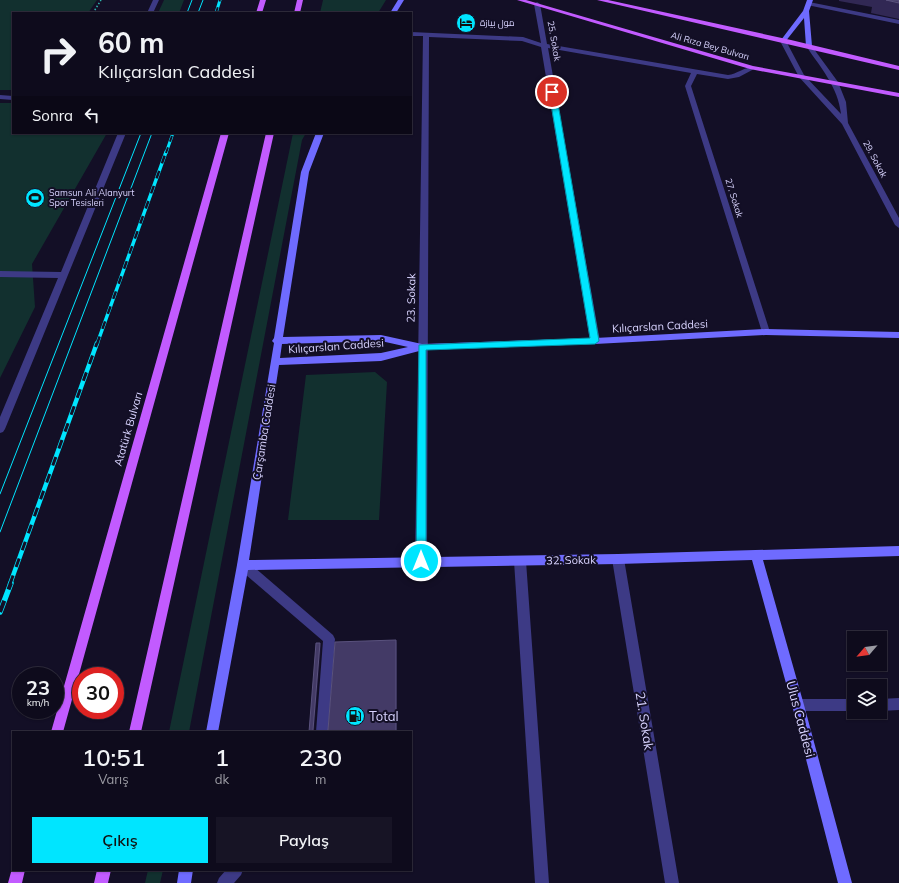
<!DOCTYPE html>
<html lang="tr">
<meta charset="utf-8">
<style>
:root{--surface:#0e0b1c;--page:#171425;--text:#f1f3f6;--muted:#9b9ba3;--line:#2e2b3b;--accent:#00e5ff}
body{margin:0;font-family:Mulish,Cairo,sans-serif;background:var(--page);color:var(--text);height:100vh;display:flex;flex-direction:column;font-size:15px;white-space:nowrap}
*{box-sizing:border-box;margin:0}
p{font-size:13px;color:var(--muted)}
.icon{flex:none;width:22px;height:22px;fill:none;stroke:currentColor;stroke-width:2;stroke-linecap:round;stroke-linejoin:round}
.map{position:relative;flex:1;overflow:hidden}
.details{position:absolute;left:12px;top:731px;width:400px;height:140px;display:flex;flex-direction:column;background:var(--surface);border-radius:0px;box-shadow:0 1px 3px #0004,0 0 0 1px var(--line)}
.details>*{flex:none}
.top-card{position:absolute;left:12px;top:12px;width:400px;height:122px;border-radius:0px;box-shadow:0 1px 3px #0004,0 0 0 1px var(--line);background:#0e0b1c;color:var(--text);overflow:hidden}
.needle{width:26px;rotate:242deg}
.tools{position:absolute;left:847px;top:631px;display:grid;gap:8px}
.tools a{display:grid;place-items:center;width:40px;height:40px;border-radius:0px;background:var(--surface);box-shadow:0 1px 3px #0004,0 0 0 1px var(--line);font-size:20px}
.speed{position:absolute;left:12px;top:667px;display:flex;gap:8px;font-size:20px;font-weight:700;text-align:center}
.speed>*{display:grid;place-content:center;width:52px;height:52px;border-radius:50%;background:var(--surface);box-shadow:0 1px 3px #0004,0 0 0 1px var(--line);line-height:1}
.speed small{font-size:10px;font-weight:400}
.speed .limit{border:6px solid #d22;background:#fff;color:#111}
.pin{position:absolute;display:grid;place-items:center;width:34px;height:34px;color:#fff;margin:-17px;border:2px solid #fff;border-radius:50%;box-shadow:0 1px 4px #0007}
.me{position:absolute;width:44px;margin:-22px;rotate:0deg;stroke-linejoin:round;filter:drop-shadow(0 0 3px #0008)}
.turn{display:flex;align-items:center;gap:14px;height:84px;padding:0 20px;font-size:18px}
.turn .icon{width:52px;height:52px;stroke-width:2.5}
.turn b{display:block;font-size:28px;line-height:34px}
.then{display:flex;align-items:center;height:38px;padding:0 20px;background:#0003;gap:8px;font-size:15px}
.eta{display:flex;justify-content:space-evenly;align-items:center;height:68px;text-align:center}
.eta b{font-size:24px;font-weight:600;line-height:28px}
.button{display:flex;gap:8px;margin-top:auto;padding:8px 20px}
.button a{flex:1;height:46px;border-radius:0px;background:var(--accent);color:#111;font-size:16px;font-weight:600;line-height:46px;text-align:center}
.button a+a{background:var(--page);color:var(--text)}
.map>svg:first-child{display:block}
.green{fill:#12302f}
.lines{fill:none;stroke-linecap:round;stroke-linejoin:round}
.path{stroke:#2fb8b0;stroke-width:1.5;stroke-dasharray:1.5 2;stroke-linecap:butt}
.lane{fill:#3d3a85;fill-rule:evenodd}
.street{fill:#3d3a85;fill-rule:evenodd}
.secondary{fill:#6f6bff;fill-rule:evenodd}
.primary{fill:#c25bff;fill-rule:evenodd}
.tram{stroke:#00e5ff;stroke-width:1}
.rail-far3-casing{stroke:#00e5ff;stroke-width:3}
.rail-far2-casing{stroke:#00e5ff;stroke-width:3.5}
.rail-far1-casing{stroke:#00e5ff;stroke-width:4.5}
.rail-casing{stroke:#00e5ff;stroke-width:5.5}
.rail-far3{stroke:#130f26;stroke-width:2;stroke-dasharray:6;stroke-linecap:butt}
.rail-far2{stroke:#130f26;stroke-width:2.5;stroke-dasharray:8;stroke-linecap:butt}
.rail-far1{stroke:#130f26;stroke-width:3;stroke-dasharray:9;stroke-linecap:butt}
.rail{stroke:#130f26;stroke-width:4;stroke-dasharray:12;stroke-linecap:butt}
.wall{fill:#312854}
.shaded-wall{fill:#1d163a}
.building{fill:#433a66;stroke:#5a527e}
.route{fill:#00e5ff;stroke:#0095a6}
.labels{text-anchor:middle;stroke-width:4;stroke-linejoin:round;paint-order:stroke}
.far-poi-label{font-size:9px;fill:#d9d4ff;stroke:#130f26;text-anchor:start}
.far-street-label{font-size:9px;fill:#d9d4ff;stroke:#130f26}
.street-label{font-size:11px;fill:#d9d4ff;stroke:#130f26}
.near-poi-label{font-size:13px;fill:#d9d4ff;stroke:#130f26;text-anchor:start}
.near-street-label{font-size:13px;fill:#d9d4ff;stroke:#130f26}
</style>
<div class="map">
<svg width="899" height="883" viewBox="0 0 899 883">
<rect width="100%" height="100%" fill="#130f26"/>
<path class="green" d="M0,0H97L88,13H13V90H0Z
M164,0H184L179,13H158Z
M323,0H386L378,13H320Z
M0,103H13V133H107L32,264L35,307L0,378Z
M293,133H306L302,140L189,732H169Z
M375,372L387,382L379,520H288L306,375Z
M148,870H163L160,883H145Z"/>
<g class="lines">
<path class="path" d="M93,13L101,0"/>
<path class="lane" d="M243,560L247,561L333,635L335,639L328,732H316L323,641L239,569L237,565L239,561Z
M226,870H243L241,875L234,883H217L219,878Z"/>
<path class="street" d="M153,0H159L153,13H147Z
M537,2L540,4L547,44L728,75C737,74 746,66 754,67V69L739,77L728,79L697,74L691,86L770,332L766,335L762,332L685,86L691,73L548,48L600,341L595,344L590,341L541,47L522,41L429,37L427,561L425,565L421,566L417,565L415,561L423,36H411V32L523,37L541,43L534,4Z
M809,2L899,20V24L807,5V3Z
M781,40L786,41L804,75L841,114C838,87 821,68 806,46L807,45H811L838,82L846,102L848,123L899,218V228L895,225L842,124L799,77L780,41Z
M0,95L13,96V100L0,99Z
M118,133H126L5,429L3,432L0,433V417L58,278L0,277V271L61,272Z
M618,554L622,555L624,559L679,883H665L612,559L614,555Z
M520,556L524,557L526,561L549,883H535L514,561L516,557Z
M899,698V710L880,711V699Z
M798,699H854V711H798L794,709L792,705L794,701Z"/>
<path class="secondary" d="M398,0H404L396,13H390Z
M807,0H813L809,11L812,46L809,48L806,46L804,18L785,42H781V40L803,11Z
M316,133H324L309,172L283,337L381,335L422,344L595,338L766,329L899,332V338L766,335L595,344L423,350L381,361L279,365L249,560L618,554L899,546V556L763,560L804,705L852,883H838L792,705L752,560L618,564L248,570L218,732H206L237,565L274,343L272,341L274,338L301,172ZM381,341L408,347L381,353L280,358L282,344Z
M179,870H193L191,883H177Z"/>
<path class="primary" d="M260,0H266L262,13H256Z
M297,0H303L300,13H294Z
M517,0H526L753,66L899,93V97L750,69Z
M597,0H608L791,40L899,66V70Z
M221,133H229L63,732H51Z
M266,133H274L141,732H129Z
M13,865V870H25L22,883H8Z
M97,870H111L108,883H94Z"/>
<path class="tram" d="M187,13L192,0
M198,13L203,0
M0,494L141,133
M0,532L152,133"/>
<g class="rail-far3-casing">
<path id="rail-far3" d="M216,13L220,0
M166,153L173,133"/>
</g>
<g class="rail-far2-casing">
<path id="rail-far2" d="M97,344L166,152"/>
</g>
<g class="rail-far1-casing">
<path id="rail-far1" d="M10,584L97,343"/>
</g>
<g class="rail-casing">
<path id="rail" d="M0,612L11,583"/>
</g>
<use href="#rail-far3" class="rail-far3"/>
<use href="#rail-far2" class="rail-far2"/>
<use href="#rail-far1" class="rail-far1"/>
<use href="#rail" class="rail"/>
</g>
<path class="wall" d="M839,0H899V19L871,13L872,7L839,1Z"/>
<path class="shaded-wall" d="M396,640L397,643V732H396Z
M320,643L321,646L314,732L313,730Z"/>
<path class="building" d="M886,0H899V3Z
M396,640V732H309L316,643H320L313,730L314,731H326L328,730L335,642Z"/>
<path class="route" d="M552,90L556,92L599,341L595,344L426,350V561L425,565L421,566L418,565L416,561L419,345L590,338L549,92Z"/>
<defs>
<g id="hotel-disc" transform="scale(1)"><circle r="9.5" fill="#00e5ff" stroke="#130f26"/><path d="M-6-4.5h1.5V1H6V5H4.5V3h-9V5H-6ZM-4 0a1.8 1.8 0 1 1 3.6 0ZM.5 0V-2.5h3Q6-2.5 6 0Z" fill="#111"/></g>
<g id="stadium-disc" transform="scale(1)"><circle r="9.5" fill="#00e5ff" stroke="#130f26"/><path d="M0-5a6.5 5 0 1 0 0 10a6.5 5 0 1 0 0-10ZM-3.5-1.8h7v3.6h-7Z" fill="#111"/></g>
<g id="fuel-disc" transform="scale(1)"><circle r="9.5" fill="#00e5ff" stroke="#130f26"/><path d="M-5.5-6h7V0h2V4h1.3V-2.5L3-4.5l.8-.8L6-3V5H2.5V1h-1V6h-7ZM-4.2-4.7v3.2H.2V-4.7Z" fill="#111"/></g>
</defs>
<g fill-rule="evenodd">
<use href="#hotel-disc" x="466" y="23"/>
<use href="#stadium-disc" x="35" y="198"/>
<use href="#fuel-disc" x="355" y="716"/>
</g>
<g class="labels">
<g class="far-poi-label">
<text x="480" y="26">مول بيازة</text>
<text x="49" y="196">Samsun Ali Alanyurt<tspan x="49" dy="10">Spor Tesisleri</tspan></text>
</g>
<g class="far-street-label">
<text transform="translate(554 41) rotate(80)" y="3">25. Sokak</text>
<text transform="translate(710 46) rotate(16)" y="3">Ali Rıza Bey Bulvarı</text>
<text transform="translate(875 159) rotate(62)" y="3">29. Sokak</text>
<text transform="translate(734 198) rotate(73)" y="3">27. Sokak</text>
</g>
<g class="street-label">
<text transform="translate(411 298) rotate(-89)" y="4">23. Sokak</text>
<text transform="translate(660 326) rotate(-3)" y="4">Kılıçarslan Caddesi</text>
<text transform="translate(336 346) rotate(-4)" y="4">Kılıçarslan Caddesi</text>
<text transform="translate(128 429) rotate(-74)" y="4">Atatürk Bulvarı</text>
<text transform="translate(264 432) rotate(-81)" y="4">Çarşamba Caddesi</text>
<text transform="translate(571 560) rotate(-1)" y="4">32. Sokak</text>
</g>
<g class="near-poi-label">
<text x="369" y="721">Total</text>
</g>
<g class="near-street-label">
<text transform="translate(801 719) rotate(75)" y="5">Ulus Caddesi</text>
<text transform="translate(645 721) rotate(81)" y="5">21. Sokak</text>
</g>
</g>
</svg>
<div class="tools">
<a><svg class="needle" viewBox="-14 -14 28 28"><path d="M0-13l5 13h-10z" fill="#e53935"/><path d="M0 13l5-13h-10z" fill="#9b9ba3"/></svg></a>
<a><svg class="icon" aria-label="layers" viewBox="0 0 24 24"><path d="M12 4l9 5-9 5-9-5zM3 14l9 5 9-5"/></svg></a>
</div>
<div class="speed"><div>23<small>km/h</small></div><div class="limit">30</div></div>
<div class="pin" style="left:552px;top:92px;background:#d93025"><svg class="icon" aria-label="arrive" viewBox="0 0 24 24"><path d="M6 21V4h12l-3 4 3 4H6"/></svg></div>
<svg class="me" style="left:421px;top:561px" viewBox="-20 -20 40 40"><circle r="17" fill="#00e5ff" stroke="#fff" stroke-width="3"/><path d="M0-11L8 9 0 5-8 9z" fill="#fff"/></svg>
<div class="top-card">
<div class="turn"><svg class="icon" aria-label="right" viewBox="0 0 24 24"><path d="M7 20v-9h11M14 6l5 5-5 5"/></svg><div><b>60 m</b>Kılıçarslan Caddesi</div></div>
<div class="then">Sonra<svg class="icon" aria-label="left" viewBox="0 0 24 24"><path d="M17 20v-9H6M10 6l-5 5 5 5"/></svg></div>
</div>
<section class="details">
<div class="eta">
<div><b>10:51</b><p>Varış</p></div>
<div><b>1</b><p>dk</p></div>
<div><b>230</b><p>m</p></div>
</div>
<div class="button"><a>Çıkış</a><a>Paylaş</a></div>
</section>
</div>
